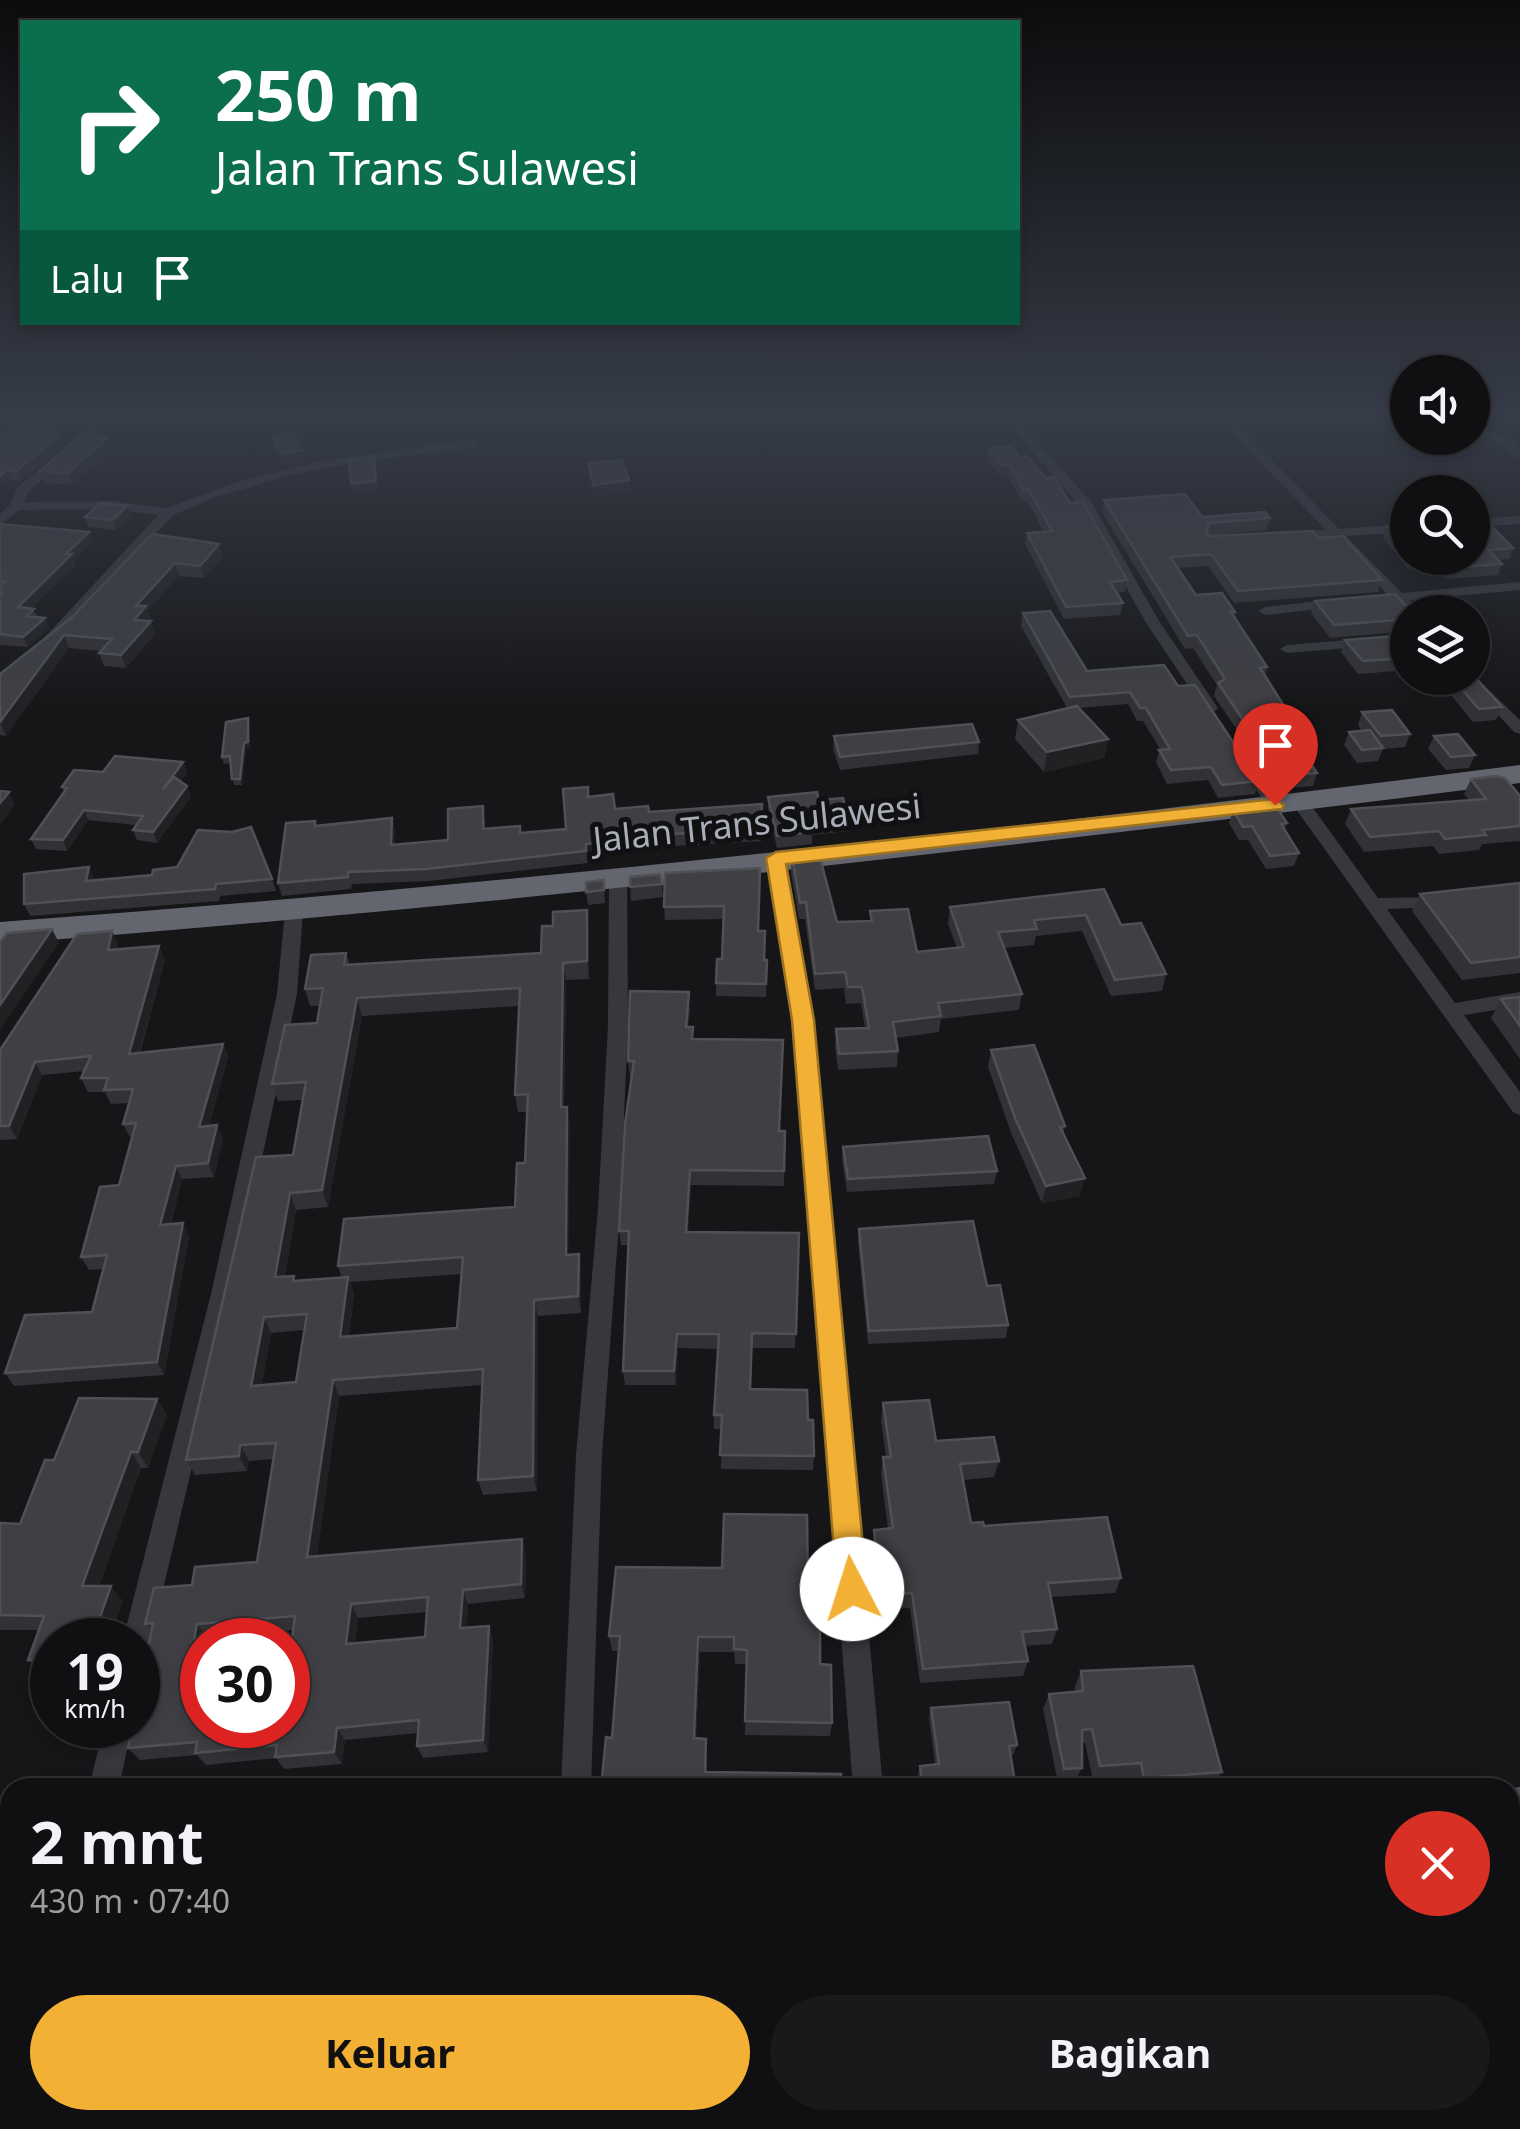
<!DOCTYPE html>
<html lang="id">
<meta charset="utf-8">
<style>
:root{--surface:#101012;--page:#19191b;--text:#f1f3f6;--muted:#9c9d9f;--line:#303032;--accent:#f2b134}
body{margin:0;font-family:"Noto Sans",sans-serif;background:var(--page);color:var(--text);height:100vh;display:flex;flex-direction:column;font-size:38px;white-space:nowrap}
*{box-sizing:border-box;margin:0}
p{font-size:32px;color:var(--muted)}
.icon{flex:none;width:55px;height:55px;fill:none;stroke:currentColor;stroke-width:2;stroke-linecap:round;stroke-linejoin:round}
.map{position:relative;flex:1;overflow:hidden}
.side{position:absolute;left:0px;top:1778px;width:1520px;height:352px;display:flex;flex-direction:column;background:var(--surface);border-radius:30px 30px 0 0;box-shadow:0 5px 15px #0003,0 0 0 2px var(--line)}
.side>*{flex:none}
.banner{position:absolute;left:20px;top:20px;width:1000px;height:305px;border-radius:0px;box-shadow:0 5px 15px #0003,0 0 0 2px var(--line);background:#0b6e4f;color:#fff;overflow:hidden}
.tools{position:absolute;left:1390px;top:355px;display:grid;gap:20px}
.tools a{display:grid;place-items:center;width:100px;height:100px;border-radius:50%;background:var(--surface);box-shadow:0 5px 15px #0003,0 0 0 2px var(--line);font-size:50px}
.speed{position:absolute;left:30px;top:1618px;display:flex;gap:20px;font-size:50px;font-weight:700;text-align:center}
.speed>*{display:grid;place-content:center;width:130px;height:130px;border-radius:50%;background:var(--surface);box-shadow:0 5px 15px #0003,0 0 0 2px var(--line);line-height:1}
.speed small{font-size:25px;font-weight:400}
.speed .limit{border:15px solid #d22;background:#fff;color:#111}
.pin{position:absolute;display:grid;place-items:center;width:85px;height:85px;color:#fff;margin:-102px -42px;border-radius:50% 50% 50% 0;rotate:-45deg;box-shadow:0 0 10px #0007}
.pin .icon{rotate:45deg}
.me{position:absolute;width:110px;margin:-55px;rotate:355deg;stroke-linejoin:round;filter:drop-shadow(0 0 8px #0008)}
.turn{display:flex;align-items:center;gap:35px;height:210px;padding:0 30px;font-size:45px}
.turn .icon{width:130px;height:130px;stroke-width:2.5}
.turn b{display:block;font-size:70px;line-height:85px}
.then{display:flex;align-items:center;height:95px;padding:0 30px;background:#0003;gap:20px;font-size:38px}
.round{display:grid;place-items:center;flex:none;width:105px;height:105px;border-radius:52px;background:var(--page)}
.overview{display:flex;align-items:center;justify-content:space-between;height:170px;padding:0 30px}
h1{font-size:60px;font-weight:700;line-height:75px}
.button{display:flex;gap:20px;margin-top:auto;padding:20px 30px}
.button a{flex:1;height:115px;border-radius:60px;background:var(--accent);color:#111;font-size:40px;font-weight:700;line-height:115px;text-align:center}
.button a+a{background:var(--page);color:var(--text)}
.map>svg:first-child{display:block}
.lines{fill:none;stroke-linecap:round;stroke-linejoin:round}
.street{fill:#37383d;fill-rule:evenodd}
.highway{fill:#63666e;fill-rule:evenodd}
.wall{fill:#323236;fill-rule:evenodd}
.shaded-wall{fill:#212124}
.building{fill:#3f3f44;stroke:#4f5156;stroke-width:2.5;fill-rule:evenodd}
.route{fill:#f2b134;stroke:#9d7322;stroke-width:2.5}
.labels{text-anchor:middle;stroke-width:10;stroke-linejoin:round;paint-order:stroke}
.street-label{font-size:35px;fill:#a8adb8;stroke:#111113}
</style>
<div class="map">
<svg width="1520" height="2129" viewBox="0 0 1520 2129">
<rect width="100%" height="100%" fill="#161618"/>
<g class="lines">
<path class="street" d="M1002,417H1015L1092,503L1159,621L1218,708L1215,711H1205L1145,621L1082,508Z
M1228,417H1241L1236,423L1339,529L1408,524V532L1346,536L1402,593L1520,582V590L1410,600L1420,612L1408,614L1395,602L1386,601L1384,598L1388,595L1333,537L1284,539L1282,536L1289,532L1326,530L1225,425L1223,423Z
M94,424L100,428L98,430L28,492L24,502L112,501L166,508L244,480L323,461L437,444L474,440L480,444L474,448L361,461L287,476L216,497L173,515L56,642H46V636L158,515L112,509L19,510L0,525V514L10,505L18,487Z
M1472,426L1506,436L1520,449V459L1498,442L1472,433Z
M1520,516V524L1472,527V519Z
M1338,599L1345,603L1343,606L1265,615L1258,611L1265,607Z
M1408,635V643L1287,653L1280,649L1287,645Z
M1472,674L1520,720V734L1514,732L1467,681L1465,678H1472Z
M1245,756L1251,758L1281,801V809H1269L1237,761Z
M1299,796L1305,797L1378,898L1445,897L1448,901L1445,905L1439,907L1387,909L1455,1003L1520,992V1006L1464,1015L1520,1092V1115L1513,1112L1293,805L1291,801Z
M776,853L785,858L813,1020L883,1788H853L793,1020L767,858Z
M618,870L627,876L628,1025L620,1209L602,1455L591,1788H561L576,1455L598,1209L608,1025L609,876Z
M294,905L303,911L297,994L233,1294L151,1640L147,1650L138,1654V1640H123L211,1294L277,994L285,911Z
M104,1725H132L119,1788H89Z
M1520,1931V1963L1510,1967V1935Z
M10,2107V2120H36L32,2129H0V2111Z
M532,2120H566V2129H532Z
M882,2120H916V2129H884Z"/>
<path class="highway" d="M1520,765V783C1015,847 508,905 0,944V922C508,885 1015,829 1520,765Z"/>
</g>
<path class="wall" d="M27,417H79L58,435L63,445L20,481L11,480L0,488V438Z
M1031,417H1083L1084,429L1047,434Z
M273,437L306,462L285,466L275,449Z
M989,448L1019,457L1070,503L1127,580L1125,592L1116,593L1123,603L1120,615L1064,619L1025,544L1027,533L1044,532L1027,501H1022L1007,475L1000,476L988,459Z
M112,449L72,485L44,483L40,471Z
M588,463L630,492L595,496L589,475Z
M1104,500L1202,517L1270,518L1266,530L1209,535L1318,538L1382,580L1378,592L1234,603L1208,566L1178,568L1196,595L1235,612L1234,617L1267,667L1265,676L1310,747L1307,757L1317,773L1313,786L1277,789L1214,696L1217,685L1193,648L1185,649L1102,512Z
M127,506L131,515L116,530L89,527L85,517Z
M0,524L89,532L92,542L74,560L76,565L31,608L49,628L28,647L0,645Z
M1408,524V558H1472V527L1513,548L1509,559L1498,560L1502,564L1498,575L1446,579L1434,567L1408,569L1383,537L1387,526Z
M152,534L219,544L222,557L204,578L179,576L148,610L151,619L149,621H151L155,634L126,668L104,666L99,653L101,651L69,648L6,736L0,735V674L71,618Z
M1315,601L1408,612V631L1330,638L1311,613Z
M1023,613L1087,671L1178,686L1259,781L1255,794L1218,798L1208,780L1167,784L1156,762L1160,749L1143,721H1137L1128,704L1079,708L1108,739L1104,758L1044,772L1015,739L1018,720L1067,708L1021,626Z
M1408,635V670L1358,674L1341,652L1345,640Z
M1429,678H1472L1502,707L1496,720L1473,722L1446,689L1449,683L1434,684Z
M1362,712L1410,734L1405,747L1383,749L1378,761L1357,763L1344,745L1349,732L1362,731L1358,725Z
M250,724V749H246L242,785H234L231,763L224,764L222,757Z
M834,736L979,742L978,754L840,770L833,749Z
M1434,736L1475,755L1469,768L1446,770L1428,749Z
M183,762L187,773L180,781L191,797L157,843L137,840L133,830L136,825L88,820L67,851L36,849L31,839L64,793L62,787L103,772Z
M1471,779L1520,796V841L1482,844L1479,850L1439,854L1433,846L1364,852L1345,824L1351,809L1469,800L1464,794Z
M588,797L615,809L649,812L762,804L761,841L655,847L587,857L588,863L429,881L352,884L351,889L282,896L278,883L317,826L392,818L395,830L394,845L448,840L485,818V829L521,833L566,829Z
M768,797L819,800L849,819L848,831L812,835V844L777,848L768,809Z
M1233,810L1287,823L1285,830L1299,853L1294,866L1266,869L1248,840H1239L1229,823Z
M792,857L837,922L870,921V911L917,952L957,948L948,924L950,907L1104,889L1121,925L1166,974L1162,991L1111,996L1082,931L1036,936L1034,945L1004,948L1022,994L1019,1010L941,1019L939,1032L896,1038L898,1051L897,1067L838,1070L835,1046L836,1029L865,1028L861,1003L846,1004L844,988L815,990L805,919H799L791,873Z
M89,867L94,880L272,879L276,891L220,896L219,901L30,916L24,904Z
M760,868L758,931L764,960H767L766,997L716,996V983L722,959L724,919L665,920L664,907Z
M630,877L662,884L663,897L631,901Z
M604,880L605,903L588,905L586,892Z
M1520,883V973L1462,980L1412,911L1420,894Z
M589,927V979L566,980L564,1107H567L570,1124L568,1254H579L581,1270V1313L538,1316L537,1491L483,1495L478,1480L482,1385L339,1396L317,1556L522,1539L526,1554L525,1598L468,1604L466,1627L489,1626L493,1639L488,1752L423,1758L417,1746L418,1733L345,1740L342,1764L284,1769L276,1758L206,1765L197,1755L140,1760L128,1748L151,1632L145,1624L192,1585L257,1562L274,1459L249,1461L247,1471L195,1475L186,1460L293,1155L303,1100L278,1101L272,1084L317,1023L320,1006H310L305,989L346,953L350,965L541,953ZM519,1006L515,1095L518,1112H527L525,1163L515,1207L338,1266L342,1278L296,1281L285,1276L296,1210L328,1207L362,1016ZM461,1274L457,1328L349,1336L354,1294L350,1282ZM304,1330L296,1382L262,1385L271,1333ZM427,1612L425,1637L355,1643L358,1618ZM293,1630L290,1653L202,1725V1640H206L207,1638Z
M112,931L118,944L117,949L165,960L140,1053L223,1044L228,1057L209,1126L223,1139L214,1177L182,1179L171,1224L189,1236L164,1375L14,1386L5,1373L92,1312L103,1269L89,1270L81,1257L119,1185L132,1137H130L123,1124L129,1103L111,1104L105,1092H88L81,1078L85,1071L42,1075L17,1139L0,1140V1050Z
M1520,997V1059L1491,1018L1501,999Z
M690,1007L688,1027H693V1039L780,1131H785L784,1186L691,1185L688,1232L799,1233L795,1348H752L751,1389L808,1420L814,1456L813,1470L721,1469L722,1429H714V1415L718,1349L678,1348L676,1385H625L623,1371L629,1245H621L619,1231L632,1077H630L628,1061Z
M991,1050L1065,1126L1063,1134L1080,1196L1042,1203L1012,1135L988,1067Z
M843,1147L997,1171L994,1184L847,1192L842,1160Z
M859,1229L987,1286L1008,1325L1006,1338L868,1344L858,1241Z
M157,1399L167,1415L148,1468H141L99,1586L123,1601L52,1640V1674H41L28,1660L39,1630H0V1523L20,1524L54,1460Z
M883,1403L936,1441L999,1461L994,1477L963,1480L971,1523L984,1526L1121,1578L1115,1593L1051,1597L1057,1629L1052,1644L1025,1646L1028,1661L1023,1676L920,1683L910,1608L880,1610L872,1546L874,1530L888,1529L881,1474L883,1457H886L881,1420Z
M808,1587L832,1723L830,1736L745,1735L746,1664H735L734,1652H700L696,1738L707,1752V1772L601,1788L612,1738L619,1651H612L609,1636Z
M1081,1671L1222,1772L1212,1786L1135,1788L1133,1777L1093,1780L1085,1743H1082V1768L1075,1781L1058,1783L1043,1709L1049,1694L1075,1692V1686Z
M931,1708L1017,1745L1013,1755H1011L1016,1788H920L918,1775L920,1766L935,1764L929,1717Z
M1520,1788V1866L1515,1855L1510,1856V1790Z
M1510,1972L1520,1989V2103L1510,2102Z"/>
<path class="shaded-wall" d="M65,417H79L48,444L44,434Z
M1086,419L1084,429L1047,434L1048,424Z
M59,435L63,445L20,481L16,471Z
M108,437L112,449L72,485L68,473Z
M303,450L306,462L285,466L282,454Z
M374,458L379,493L353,495L351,484Z
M1009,464L1007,475L1000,476L1002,465Z
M7,470L11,480L0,488V476Z
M629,480L630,492L595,496L594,485Z
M127,506L131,515L116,530L113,520Z
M89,532L92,542L74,560L76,565L22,618L18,607L66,554Z
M219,544L222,557L204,578L200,566Z
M175,563L179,576L148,610L151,619L139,633L134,620L136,606Z
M45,618L49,628L28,647L23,637Z
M151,621L155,634L126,668L121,655Z
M64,635L69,648L6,736L0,722Z
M248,718L250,724V749H246L242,785L240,779Z
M1108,739L1104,758L1044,772L1047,752Z
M183,762L187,773L167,799L163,789Z
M187,786L191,797L157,843L153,832Z
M9,792L15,805L0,825V803Z
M84,810L88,820L67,851L63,840Z
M392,818L395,830L394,857L391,845Z
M654,835L655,847L587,857L586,844Z
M89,867L94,880L86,881Z
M587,910L589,927V979L587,961Z
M52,929L59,943L0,1030V1005Z
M112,931L118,944L114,963L108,950Z
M159,946L165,960L135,1068L129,1054Z
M563,963L566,980L563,1124L561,1107Z
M357,998L362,1016L328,1207L322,1190Z
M223,1044L228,1057L205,1140L199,1127Z
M35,1062L42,1075L17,1139L9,1126Z
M567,1107L570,1124L568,1271L566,1255Z
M217,1125L223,1139L214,1177L208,1163Z
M176,1166L182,1179L167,1238L160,1225Z
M690,1170L691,1185L687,1247L686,1232Z
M1085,1178L1080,1196L1042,1203L1046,1186Z
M290,1193L296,1210L282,1294L275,1277Z
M183,1223L189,1236L164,1375L157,1362Z
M579,1254L581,1270V1313L578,1296Z
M348,1277L354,1294L347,1353L340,1337Z
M534,1300L538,1316L537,1491L533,1476Z
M264,1317L271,1333L259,1402L251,1386Z
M677,1334L678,1348L676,1385L674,1371Z
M333,1380L339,1396L315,1571L307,1557Z
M157,1399L167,1415L148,1468L138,1452Z
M240,1445L249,1461L247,1471L239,1456Z
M131,1452L141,1468L94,1600L82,1586Z
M522,1539L526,1554L525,1598L521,1584Z
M111,1586L123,1601L109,1640H92Z
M463,1590L468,1604L466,1641L460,1628Z
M351,1604L358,1618L354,1657L346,1644Z
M197,1624L207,1638L206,1640H202V1662H190Z
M489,1626L493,1639L488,1752L483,1740Z
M698,1637L700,1652L695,1752L694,1738Z
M337,1728L345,1740L342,1764L334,1752Z
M486,2120H492V2129H485Z"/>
<path class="building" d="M27,417H65L44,434L59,435L16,471L7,470L0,476V438Z
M1042,417H1083L1086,419L1048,424Z
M293,433L303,450L282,454L273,437Z
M81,435L108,437L68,473L40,471Z
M1012,446L1019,457L1027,456L1046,478L1054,477L1070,503L1083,502L1127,580L1110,582L1123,603L1066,607L1027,533L1052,531L1028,489L1024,490L1009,464L1002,465L989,448Z
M374,458L376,481L351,484L349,460Z
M622,460L629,480L594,485L588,463Z
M1185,494L1202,517L1265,512L1270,518L1209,523L1206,533L1210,536L1313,531L1318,538L1343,536L1382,580L1238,591L1211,554L1170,557L1196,595L1222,593L1235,612H1231L1267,667L1260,668L1310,747L1301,748L1317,773L1281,776L1218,683L1225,679L1197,635L1188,636L1104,500Z
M100,503L127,506L113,520L85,517Z
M0,524L89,532L66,554H72L18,607L34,609L27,616L45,618L23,637L0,634V596L2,594H0V586L5,582L0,581Z
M1408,524V552L1387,526Z
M1491,526L1513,548L1488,550L1502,564L1450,568L1440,558H1472V527Z
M152,534L219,544L200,566L175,563L136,606H146L134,620L151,621L121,655L99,653L112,639L64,635L0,722V674L71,618Z
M1395,594L1412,612H1408V619L1334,625L1315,601Z
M1050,611L1087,671L1164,665L1178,686L1195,685L1259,781L1222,785L1211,767L1171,770L1159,750L1170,749L1146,708H1140L1130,692L1070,697L1023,613Z
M1408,635V658L1363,661L1345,640Z
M1473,675L1502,707L1479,709L1452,678H1472Z
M1077,706L1108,739L1047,752L1018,720Z
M1392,710L1410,734L1381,736L1362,712Z
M248,718V742L244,743L240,779H232L230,756L222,757L226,722Z
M972,724L979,742L840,757L834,736Z
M1370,730L1383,748L1362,750L1349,732Z
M1458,734L1475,755L1451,757L1434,736Z
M115,756L183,762L163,789L174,777L187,786L153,832L133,830L143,816L84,810L63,840L31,839L67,788L62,787L74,770L103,772Z
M1495,776L1505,778L1520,796V826L1482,830L1486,835L1445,839L1439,831L1370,837L1351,809L1486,799L1471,779Z
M588,787V797L613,794L615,809L648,806L649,812L762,804L761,829L654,835L586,844V851L426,869L348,872V877L278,883L286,823L315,821V826L392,818L391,845L448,840V809L483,806V829L520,826V833L566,829L563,789Z
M0,791L9,792L0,803Z
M817,792L819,800L843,798L849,819L810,823L812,832L777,836L768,797Z
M1275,805L1287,823L1281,824L1299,853L1270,856L1252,826L1243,827L1233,810Z
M251,827L272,879L216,884L215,889L24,904V874L89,867L86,881L152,875L153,870L177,867L198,830L232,832Z
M819,854L837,922L872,921L870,911L908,909L917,952L964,947L950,907L1104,889L1121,925L1141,923L1166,974L1115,980L1086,915L1034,920L1037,929L998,932L1022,994L938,1003L941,1016L893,1022L898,1051L839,1054L836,1029L869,1028L862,987H848L845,972L815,974L806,902L800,903L792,857Z
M760,868L758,931H765L764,960H767L766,984L716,983L717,959H722L724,906L664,907L665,873Z
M660,874L662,884L630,887V877Z
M604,880V890L586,892V882Z
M1520,883V957L1471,963L1420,894Z
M587,910V961L563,963L561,1107H567L566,1255L579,1254L578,1296L534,1300L533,1476L478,1480L483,1369L333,1380L307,1557L522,1539L521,1584L463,1590L460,1628L489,1626L483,1740L417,1746L419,1720L337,1728L334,1752L275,1757L277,1745L195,1753L197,1742L128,1748L133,1725H138V1701L153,1623L145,1624L154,1588L192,1585L195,1567L257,1562L276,1443L240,1445L239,1456L186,1460L256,1157L293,1155L306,1082L272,1084L285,1025L317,1023L323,988L305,989L311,955L346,953L344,965L541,953L542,926H553V912ZM520,988L515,1095L528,1094L525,1163H517L515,1207L344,1219L338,1266L463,1257L457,1328L340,1337L348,1277L293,1281L294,1276L275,1277L290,1193L322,1190L357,998ZM307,1314L296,1382L251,1386L264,1317ZM428,1597L425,1637L346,1644L351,1604ZM295,1616L290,1653H288V1725H202V1661L190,1662L197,1624Z
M52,929L0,1005V942L7,933Z
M112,931L108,950L159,946L129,1054L223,1044L199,1127L217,1125L208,1163L176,1166L160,1225L183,1223L157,1362L5,1373L25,1315L92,1312L107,1255L81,1257L100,1187L119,1185L136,1123L123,1124L133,1089L104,1090L108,1078H81L91,1056L35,1062L9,1126H0V1050L77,934Z
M630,991L689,992L686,1027H693L692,1039L783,1040L779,1131H785L784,1171L690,1170L686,1232L799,1233L796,1334L752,1333L750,1389L807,1390L808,1420H813L814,1456L720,1455L722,1415H714L719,1334H677L674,1371H623L629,1231H619L625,1124L634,1061H628Z
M1520,997V1026L1501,999Z
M1034,1045L1065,1126L1060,1127L1085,1178L1046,1186L1015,1118L991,1050Z
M988,1136L997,1171L848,1179L843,1147Z
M973,1221L987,1286L1000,1285L1008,1325L869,1331L859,1229Z
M79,1398L157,1399L138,1452H131L82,1586H111L92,1640H52V1661L28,1660L44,1616L0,1615V1523L20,1524L45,1460H54Z
M929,1400L936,1441L994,1437L999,1461L960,1464L971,1523L983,1522L984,1526L1107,1517L1121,1578L1048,1583L1057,1629L1022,1632L1028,1661L923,1669L912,1593L882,1595L874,1530L893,1528L883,1457H891L883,1403Z
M724,1514L807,1515L808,1587H820V1664L831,1665L832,1723L745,1721L747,1650L734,1649V1637H698L694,1738L706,1739L705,1772L841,1774V1788H601L606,1737L612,1738L620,1636H609L616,1567L722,1568Z
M1193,1666L1222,1772L1144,1778L1141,1763L1100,1766L1092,1729L1082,1730V1768L1064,1769L1049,1694L1083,1691L1081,1671Z
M1009,1702L1017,1745L1009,1746L1016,1788H923L920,1766L939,1764L931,1708Z
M1520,1788V1848L1510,1851V1790Z
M1510,1972H1515L1520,1989V2097H1518L1510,2067Z
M376,2120H486L485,2129H376Z
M923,2120H974V2129H912V2127L923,2123Z"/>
<linearGradient id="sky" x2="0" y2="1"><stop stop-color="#0c0c0d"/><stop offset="0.58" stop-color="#363c48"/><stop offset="1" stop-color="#363c48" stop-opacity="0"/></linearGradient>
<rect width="1520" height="715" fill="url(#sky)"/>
<path class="route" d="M1275,799L1284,805L1282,809L786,864L814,1020L867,1589L863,1600L852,1604L841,1600L837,1589L792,1020L766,858L776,852Z"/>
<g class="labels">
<g class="street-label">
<text transform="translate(757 823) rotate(-6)" y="12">Jalan Trans Sulawesi</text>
</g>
</g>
</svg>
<div class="tools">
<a><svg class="icon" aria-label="sound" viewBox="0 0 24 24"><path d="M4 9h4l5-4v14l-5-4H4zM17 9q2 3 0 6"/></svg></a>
<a><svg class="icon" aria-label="search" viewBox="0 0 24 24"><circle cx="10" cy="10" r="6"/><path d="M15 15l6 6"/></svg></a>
<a><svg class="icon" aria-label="layers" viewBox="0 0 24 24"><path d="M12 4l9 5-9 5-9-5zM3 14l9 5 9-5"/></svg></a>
</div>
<div class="speed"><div>19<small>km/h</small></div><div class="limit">30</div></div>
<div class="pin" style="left:1275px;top:805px;background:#d93025"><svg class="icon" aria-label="arrive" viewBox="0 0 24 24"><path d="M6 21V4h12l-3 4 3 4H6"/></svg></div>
<svg class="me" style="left:852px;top:1589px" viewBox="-20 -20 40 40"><circle r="19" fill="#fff"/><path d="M0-13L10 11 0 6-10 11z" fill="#f2b134"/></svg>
<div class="banner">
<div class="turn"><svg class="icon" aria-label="right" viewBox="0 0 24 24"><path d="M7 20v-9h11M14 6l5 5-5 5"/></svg><div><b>250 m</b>Jalan Trans Sulawesi</div></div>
<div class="then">Lalu<svg class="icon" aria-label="arrive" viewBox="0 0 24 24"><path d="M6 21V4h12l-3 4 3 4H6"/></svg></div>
</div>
<section class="side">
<div class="overview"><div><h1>2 mnt</h1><p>430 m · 07:40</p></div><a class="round" style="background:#d93025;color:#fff"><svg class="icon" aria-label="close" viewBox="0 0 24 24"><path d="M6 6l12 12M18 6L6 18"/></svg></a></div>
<div class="button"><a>Keluar</a><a>Bagikan</a></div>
</section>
</div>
